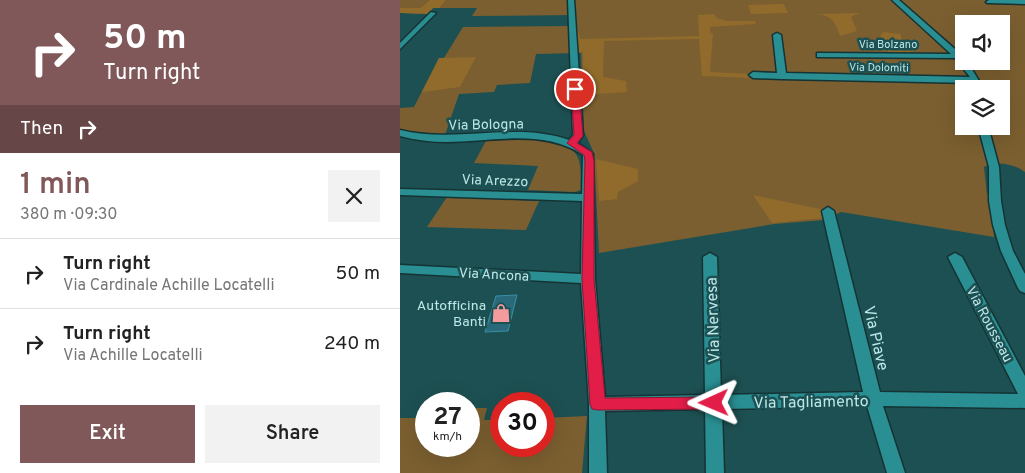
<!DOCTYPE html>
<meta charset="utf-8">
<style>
:root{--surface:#fff;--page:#f2f2f2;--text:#222;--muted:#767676;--line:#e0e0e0;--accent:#815859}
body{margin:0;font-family:Overpass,sans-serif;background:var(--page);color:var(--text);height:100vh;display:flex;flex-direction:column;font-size:19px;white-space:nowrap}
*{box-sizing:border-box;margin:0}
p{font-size:16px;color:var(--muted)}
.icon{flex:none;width:28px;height:28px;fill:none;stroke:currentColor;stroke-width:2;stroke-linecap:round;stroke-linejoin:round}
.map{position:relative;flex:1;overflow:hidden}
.sheet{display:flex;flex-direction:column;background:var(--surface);width:400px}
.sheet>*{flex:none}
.guide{background:#815859;color:#fff;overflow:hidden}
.fabs{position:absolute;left:555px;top:15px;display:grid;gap:10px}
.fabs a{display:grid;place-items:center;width:55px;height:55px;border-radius:0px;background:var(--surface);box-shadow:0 5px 20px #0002;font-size:25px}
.speed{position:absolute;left:15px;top:392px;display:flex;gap:10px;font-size:25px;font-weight:700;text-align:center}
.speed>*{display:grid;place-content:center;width:65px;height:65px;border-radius:50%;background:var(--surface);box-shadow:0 5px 20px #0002;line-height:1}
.speed small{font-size:12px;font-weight:400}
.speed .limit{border:8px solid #d22;background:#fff;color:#111}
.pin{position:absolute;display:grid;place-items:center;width:42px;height:42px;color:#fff;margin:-21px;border:2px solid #fff;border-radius:50%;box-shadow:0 1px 5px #0007}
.me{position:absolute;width:55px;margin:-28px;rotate:269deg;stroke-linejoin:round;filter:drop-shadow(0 0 4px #0008)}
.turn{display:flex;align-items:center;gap:18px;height:105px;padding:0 20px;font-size:22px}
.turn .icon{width:65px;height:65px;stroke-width:2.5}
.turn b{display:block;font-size:35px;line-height:42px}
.then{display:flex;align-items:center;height:48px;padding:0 20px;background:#0003;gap:10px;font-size:19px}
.round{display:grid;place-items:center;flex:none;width:52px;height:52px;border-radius:0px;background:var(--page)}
.summary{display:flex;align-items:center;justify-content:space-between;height:85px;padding:0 20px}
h1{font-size:30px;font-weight:600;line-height:38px;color:var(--accent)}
.primary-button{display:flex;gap:10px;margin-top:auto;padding:10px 20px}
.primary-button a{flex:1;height:58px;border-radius:0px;background:var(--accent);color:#fff;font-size:20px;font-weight:600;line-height:58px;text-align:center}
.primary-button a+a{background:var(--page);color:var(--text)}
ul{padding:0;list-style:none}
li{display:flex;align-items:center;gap:15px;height:70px;padding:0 20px;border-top:1px solid var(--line)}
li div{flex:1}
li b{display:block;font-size:19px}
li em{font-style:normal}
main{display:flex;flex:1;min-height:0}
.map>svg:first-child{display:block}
.green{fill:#7b5f30;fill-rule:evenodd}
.forest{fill:#906b2b}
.building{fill:#29697a;stroke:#3790a7}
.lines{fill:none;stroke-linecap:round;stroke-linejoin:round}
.street-casing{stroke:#153334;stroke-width:3}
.street{fill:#298f92;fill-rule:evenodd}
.route{fill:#e11d48;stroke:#92132f}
.labels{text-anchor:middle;stroke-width:5;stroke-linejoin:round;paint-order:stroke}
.far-street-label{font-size:11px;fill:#bce7e8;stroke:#1d5052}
.street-label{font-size:14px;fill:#bce7e8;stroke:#1d5052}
.poi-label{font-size:14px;fill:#bce7e8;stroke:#1d5052;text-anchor:end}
.near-street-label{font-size:16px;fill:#bce7e8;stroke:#1d5052}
</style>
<main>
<section class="sheet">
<div class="guide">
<div class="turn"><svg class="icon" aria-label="right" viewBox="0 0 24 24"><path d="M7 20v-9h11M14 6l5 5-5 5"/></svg><div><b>50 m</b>Turn right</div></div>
<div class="then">Then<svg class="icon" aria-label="right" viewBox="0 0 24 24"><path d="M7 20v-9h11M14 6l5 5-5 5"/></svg></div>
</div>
<div class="summary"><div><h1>1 min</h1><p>380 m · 09:30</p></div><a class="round"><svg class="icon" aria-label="close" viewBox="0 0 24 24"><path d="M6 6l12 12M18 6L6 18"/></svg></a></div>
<ul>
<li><svg class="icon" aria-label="right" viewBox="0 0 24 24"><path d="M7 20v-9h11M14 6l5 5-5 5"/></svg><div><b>Turn right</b><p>Via Cardinale Achille Locatelli</p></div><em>50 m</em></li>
<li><svg class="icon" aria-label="right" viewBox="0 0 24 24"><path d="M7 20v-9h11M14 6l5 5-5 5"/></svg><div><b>Turn right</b><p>Via Achille Locatelli</p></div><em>240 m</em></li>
</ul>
<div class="primary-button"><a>Exit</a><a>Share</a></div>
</section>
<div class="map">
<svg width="625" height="473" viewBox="0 0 625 473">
<rect width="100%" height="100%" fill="#1d5052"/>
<path class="green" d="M0,0H625V172C615,164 595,160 584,167L587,194L590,195L594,237L441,212L424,220L374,224L199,253L194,153L184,131L181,53L136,54L130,83L97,85L94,92L59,94L45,135L0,133V108L14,107L39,58H44L63,27L176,26L175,15L72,16L77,8H33L28,14L0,13ZM564,24H601V61H564ZM564,89H601V126H564Z
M126,139C142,139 171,140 178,158C182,167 180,181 181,190L175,192L128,190L138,166L74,163L86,141Z
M47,197L139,201L126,230L27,227Z
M69,408H87L84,420H101V446H144V418L187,416L182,473H0V418H26V446H69Z"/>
<path class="forest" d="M30,0H46L39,8H33L28,14L0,13V8H21Z
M384,4L388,13L351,14L348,5Z
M460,13L451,17L457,31L440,36C435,22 432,15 416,14Z
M314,14L317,18L326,21H355L356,24L310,27V32L313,34L310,72L350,74L351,78L302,76L299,39L204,41L203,77L226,81L227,92L183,95V52H174L173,26H177L180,39L299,36L298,15Z
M483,32L500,34L505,47L512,52L487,54L488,49L480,36Z
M76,57L60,87L22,92L39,58Z
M196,159L238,169V181L218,192L217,199L199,201Z
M353,195L425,210L427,216L423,218L372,223Z"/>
<path class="building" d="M117,295L108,331L85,332L96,296Z"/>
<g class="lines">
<g class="street-casing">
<path id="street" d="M168,0H174L183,135L178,143L193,154L195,279L205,397L305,395L303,257L310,253L317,257L321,395L463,392L422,211L428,207L434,211L480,392L618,394L548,257L555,253L562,257L625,376V408L483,406L505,473H487L467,406L322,409L324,473H306L305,409L205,411L207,473H189V404L181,283L0,273V265L181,274L182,201L0,195V189L182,194L183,155C142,128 92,142 46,142C31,142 15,140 0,136V130C56,144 115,121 169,140L173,135Z
M492,0H499L556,50L564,58V61H567L584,89H575L572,83L382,79L353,78L349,75L353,72L377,73L373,35L377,33L381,35L386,73L570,77L555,58L417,57V53H420L551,54Z
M589,0H625V4L587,3L586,2Z
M31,12L36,13L0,49V43Z
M578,126H588L599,167L601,201L605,225L613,251L625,274V293L620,291L618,288L601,251L593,225L589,201V167Z"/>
</g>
<use href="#street" class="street"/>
</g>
<path class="route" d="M175,86L179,89L183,136L177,143L192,152L194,161V279L205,398L314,397L320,399L322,403L320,407L314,409L198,410L192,409L190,404L182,279L185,161L184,155L167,143L174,135L171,89Z"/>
<defs>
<g id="shop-bare" transform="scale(1.5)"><path d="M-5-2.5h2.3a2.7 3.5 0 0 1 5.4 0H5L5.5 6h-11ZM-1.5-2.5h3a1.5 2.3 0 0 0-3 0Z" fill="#f59b9d" stroke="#1d5052" stroke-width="2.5" paint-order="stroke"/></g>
</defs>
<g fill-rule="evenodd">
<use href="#shop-bare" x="101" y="313"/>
</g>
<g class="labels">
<g class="far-street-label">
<text x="488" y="48">Via Bolzano</text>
<text transform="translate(479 67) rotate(1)" y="4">Via Dolomiti</text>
</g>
<g class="street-label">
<text transform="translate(86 124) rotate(-1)" y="5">Via Bologna</text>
<text transform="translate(95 180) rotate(2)" y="5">Via Arezzo</text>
<text transform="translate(94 274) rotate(3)" y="5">Via Ancona</text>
<text transform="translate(590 324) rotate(62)" y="5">Via Rousseau</text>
</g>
<g class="poi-label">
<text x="86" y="310">Autofficina<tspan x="86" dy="16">Banti</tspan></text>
</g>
<g class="near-street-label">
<text transform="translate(312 320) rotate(-92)" y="6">Via Nervesa</text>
<text transform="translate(477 338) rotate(77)" y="6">Via Piave</text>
<text transform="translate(411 401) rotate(-1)" y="6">Via Tagliamento</text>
</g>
</g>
</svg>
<div class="fabs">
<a><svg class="icon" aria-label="sound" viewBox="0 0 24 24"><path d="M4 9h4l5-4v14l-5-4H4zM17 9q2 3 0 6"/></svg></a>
<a><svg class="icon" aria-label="layers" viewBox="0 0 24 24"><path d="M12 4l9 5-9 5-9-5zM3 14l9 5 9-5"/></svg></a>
</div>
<div class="speed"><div>27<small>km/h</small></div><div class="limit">30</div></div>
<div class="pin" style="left:175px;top:89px;background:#d93025"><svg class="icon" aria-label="arrive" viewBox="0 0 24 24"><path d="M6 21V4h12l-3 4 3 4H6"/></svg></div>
<svg class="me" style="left:314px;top:403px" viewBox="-20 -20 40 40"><path d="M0-17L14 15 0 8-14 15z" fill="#e11d48" stroke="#fff" stroke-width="4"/></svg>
</div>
</main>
